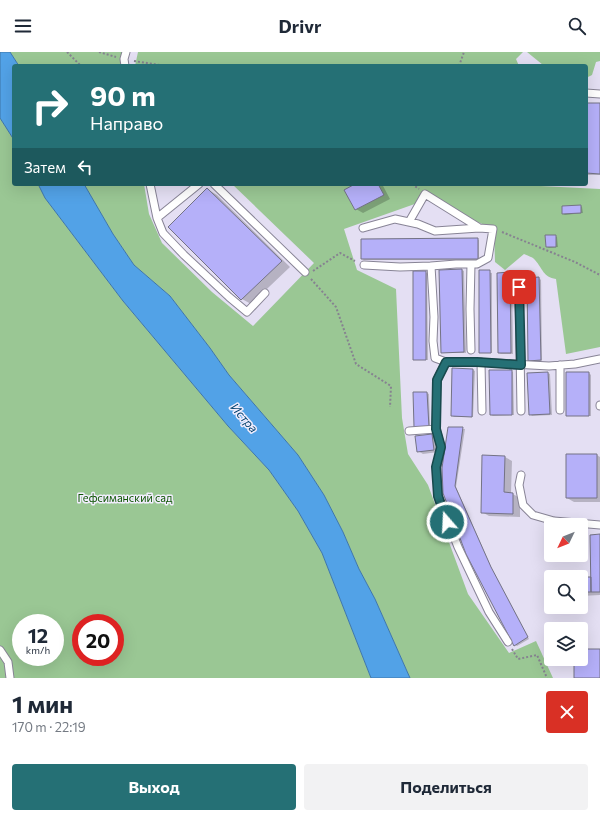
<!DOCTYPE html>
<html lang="ru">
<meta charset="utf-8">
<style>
:root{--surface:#fff;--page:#f2f2f3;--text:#1f2937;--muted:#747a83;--accent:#257075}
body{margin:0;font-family:Commissioner,sans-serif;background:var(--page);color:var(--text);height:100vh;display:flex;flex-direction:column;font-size:15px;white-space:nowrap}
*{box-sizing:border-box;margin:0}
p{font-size:13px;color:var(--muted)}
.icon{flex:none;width:22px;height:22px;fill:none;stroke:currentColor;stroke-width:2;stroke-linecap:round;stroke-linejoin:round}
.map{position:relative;height:626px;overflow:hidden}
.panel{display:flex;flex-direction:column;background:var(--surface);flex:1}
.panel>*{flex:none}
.top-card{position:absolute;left:12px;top:12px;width:576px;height:122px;border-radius:4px;box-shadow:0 4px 16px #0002;background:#257075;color:#fff;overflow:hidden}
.needle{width:26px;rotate:227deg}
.tools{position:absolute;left:544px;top:466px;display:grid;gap:8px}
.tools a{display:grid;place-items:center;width:44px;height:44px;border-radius:4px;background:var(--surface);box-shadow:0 4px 16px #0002;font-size:20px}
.speed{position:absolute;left:12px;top:562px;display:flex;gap:8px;font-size:20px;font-weight:700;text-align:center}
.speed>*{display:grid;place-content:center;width:52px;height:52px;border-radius:50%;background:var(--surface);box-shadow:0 4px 16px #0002;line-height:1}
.speed small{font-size:10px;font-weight:400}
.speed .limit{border:6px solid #d22;background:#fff;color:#111}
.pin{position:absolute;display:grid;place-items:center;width:34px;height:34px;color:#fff;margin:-17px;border-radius:8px;box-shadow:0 2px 6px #0006}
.me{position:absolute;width:44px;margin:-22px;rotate:341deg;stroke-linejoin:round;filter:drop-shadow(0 0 3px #0008)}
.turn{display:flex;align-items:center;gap:14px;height:84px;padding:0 12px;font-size:18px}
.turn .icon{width:52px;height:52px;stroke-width:2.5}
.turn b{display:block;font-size:28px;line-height:34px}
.then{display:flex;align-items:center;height:38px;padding:0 12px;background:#0003;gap:8px;font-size:15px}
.round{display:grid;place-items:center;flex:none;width:42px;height:42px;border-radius:4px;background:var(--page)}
.headline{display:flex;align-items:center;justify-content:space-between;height:68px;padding:0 12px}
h1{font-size:24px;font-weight:700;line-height:30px}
.button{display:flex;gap:8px;margin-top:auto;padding:8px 12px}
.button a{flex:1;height:46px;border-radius:4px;background:var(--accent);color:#fff;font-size:16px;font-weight:700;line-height:46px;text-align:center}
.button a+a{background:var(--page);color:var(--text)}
header{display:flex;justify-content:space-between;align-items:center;height:52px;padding:0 12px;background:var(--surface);font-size:18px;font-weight:700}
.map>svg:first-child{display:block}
.green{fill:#9ac794;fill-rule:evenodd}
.water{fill:#52a2e7;stroke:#3e76a8}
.shadow{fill:#0003}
.building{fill:#b5b0f9;stroke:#747385}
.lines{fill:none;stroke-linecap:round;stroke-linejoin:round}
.service-casing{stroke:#888496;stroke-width:9}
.path{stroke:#868290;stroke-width:2;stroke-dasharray:2 2;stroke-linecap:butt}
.service{stroke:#fff;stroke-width:7}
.route-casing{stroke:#18494c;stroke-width:10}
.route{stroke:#257075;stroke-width:7}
.labels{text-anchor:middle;stroke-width:3;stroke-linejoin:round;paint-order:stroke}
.park-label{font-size:11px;fill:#0d5502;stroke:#f1edfd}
.water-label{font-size:12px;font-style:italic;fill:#03426f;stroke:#f1edfd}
</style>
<header><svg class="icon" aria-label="menu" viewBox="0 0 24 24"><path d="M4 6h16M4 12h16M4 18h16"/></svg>Drivr<svg class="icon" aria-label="search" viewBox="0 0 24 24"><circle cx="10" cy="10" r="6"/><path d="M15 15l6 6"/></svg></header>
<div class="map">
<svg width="600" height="626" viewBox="0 0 600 626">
<rect width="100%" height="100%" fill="#e4dff3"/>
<path class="green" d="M10,0H125L124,14H19Z
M138,0H523L516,7L519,14H135Z
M527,0H600V9L596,10L592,23L586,26V14H552L543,13Z
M0,66L14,88V132H38L45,146L123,249L228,374L269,418L298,459L322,501L371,626H0ZM21,571H55V605H21ZM81,571H115V605H81Z
M84,132H144L149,162L162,191L212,240L253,274L314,211L232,132H521V133L600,137V295L566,302L556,227C543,225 543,217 535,208C533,205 528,204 524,202L505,218L495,210L494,177L426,148L344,177L357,218L396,237L402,366L408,402L428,433L468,542L509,601L536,589L553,626H410L375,547L359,517L343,480L324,443L298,403L229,323L210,296L170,244L134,213L113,182Z"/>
<path class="water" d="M0,0H10L19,14H14V88L0,66Z
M38,132H84L113,182L134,213L170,244L210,296L229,323L298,403L324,443L343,480L359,517L375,547L410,626H371L322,501L298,459L269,418L228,374L123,249L45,146Z"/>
<path class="shadow" d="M586,52H600V123H586Z
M357,132H382L390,147L363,161L356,157Z
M207,137L217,143L290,215L251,252L242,247Z
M581,154L582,155L583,161L565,163L563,162Z
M555,184L557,185L558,195L549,196L547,195Z
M477,187L479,188V208H364L362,207Z
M462,218L464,219L466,301H444L442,300L440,219Z
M480,219L492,221V301L480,300Z
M425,220L427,221L428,308H416L414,307Z
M510,221L512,222L513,302H501L499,301Z
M539,226L541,228L542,309H531L529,308Z
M473,318L475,319L473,365H454L452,363Z
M511,319L513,320L514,363L493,364L491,363Z
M548,321L550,322L552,363L532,364L530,362Z
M589,321L591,323V364H569L568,363Z
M427,341L429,342L430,375L417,376L415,375Z
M449,376L465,377L456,435L492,517L529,587L517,594L515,593L444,441Z
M432,383L436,385L438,400L423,402L418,399Z
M597,403L600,405V450H574L567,446Z
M505,405L512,409L511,441L520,446V465L489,464L482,460Z
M600,483V543L581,544V526H592Z"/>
<path class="building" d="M586,51H600V122L586,121Z
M355,132H378L384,143L355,158L344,138Z
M207,136L282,209L241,248L168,175Z
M581,153V161L562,162V154Z
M545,183H556V195H546Z
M478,186V207H361V187Z
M462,217L464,300L441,301L439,218Z
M479,218H490L491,301H479Z
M413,219H426V308H413Z
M510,220L511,301H498L497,221Z
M539,225L541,308L528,309L527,226Z
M452,316L473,317L472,365L451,364Z
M489,318H512V363H490Z
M548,320L550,362L529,363L527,321Z
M566,320H589V364H566Z
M413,340H427L429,375H414Z
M448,375H463L455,434L491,515L528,585L514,594L466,502L443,441L442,416Z
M432,382L434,398L417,400L415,384Z
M566,402H597V446H566Z
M482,403L505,404L504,440L513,441V462L481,461Z
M600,482V540H591L590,483Z
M559,525H591V540H581V525Z
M581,597H600V626H574V607H581Z"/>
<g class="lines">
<g class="service-casing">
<path id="service" d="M125,14L124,7L126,0
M586,41L600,42
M150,132L157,166L199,132
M214,132L305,220
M157,166L163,181L184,203L229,245L247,260L265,241
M409,170L425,142L478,175
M363,176L395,167L418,172L435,179L479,176L493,177L488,206L477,212H456L431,214
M471,212L470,257L471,298
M364,213L400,215L431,214L434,265L433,289L435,306L446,310
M519,235L521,359
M481,310L482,359
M600,354V353
M560,358V313
M409,379L436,377
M521,423L519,433L523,453L533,463L554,469L600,473
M508,590L489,560L458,495L438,444L437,415L441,395L436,377L437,328L446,310H477L549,314L575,312L600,307
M0,598L8,610L10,626"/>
</g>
<path class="path" d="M67,0L81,14
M99,0L116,5
M134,9L166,14
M459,14L464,0
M412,132L419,137
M502,180L575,210L600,223
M313,219L340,201L355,209
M311,227L336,255L356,312L391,334L390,355
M512,597L518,607L537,603L547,626"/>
<use href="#service" class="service"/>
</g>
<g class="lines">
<g class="route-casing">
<path id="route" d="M447,470L438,444L436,415L441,395L436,377L437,328L446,310H477L521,313L519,235"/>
</g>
<use href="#route" class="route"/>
</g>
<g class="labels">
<g class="park-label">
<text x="125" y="450">Гефсиманский сад</text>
</g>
<g class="water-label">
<text transform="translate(244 366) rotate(49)" y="4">Истра</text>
</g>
</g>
</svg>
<div class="tools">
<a><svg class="needle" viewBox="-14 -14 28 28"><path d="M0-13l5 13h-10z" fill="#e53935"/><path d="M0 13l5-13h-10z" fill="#747a83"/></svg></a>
<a><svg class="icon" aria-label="search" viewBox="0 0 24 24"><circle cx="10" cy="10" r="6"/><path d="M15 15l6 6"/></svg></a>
<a><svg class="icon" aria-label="layers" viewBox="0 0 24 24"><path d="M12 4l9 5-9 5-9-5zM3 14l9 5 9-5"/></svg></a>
</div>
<div class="speed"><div>12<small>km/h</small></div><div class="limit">20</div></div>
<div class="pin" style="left:519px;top:235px;background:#d93025"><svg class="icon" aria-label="arrive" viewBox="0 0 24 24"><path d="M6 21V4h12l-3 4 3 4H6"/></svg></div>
<svg class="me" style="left:447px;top:470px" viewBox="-20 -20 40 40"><circle r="17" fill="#257075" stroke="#fff" stroke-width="3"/><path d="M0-11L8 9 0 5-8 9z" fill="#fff"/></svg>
<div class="top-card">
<div class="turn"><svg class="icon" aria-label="right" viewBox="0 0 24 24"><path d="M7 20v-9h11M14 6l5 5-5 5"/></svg><div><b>90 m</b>Направо</div></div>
<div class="then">Затем<svg class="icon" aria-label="left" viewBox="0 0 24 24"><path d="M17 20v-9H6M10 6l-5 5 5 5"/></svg></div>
</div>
</div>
<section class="panel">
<div class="headline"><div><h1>1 мин</h1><p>170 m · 22:19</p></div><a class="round" style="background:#d93025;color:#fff"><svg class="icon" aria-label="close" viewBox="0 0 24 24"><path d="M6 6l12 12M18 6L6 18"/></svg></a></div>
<div class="button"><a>Выход</a><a>Поделиться</a></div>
</section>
